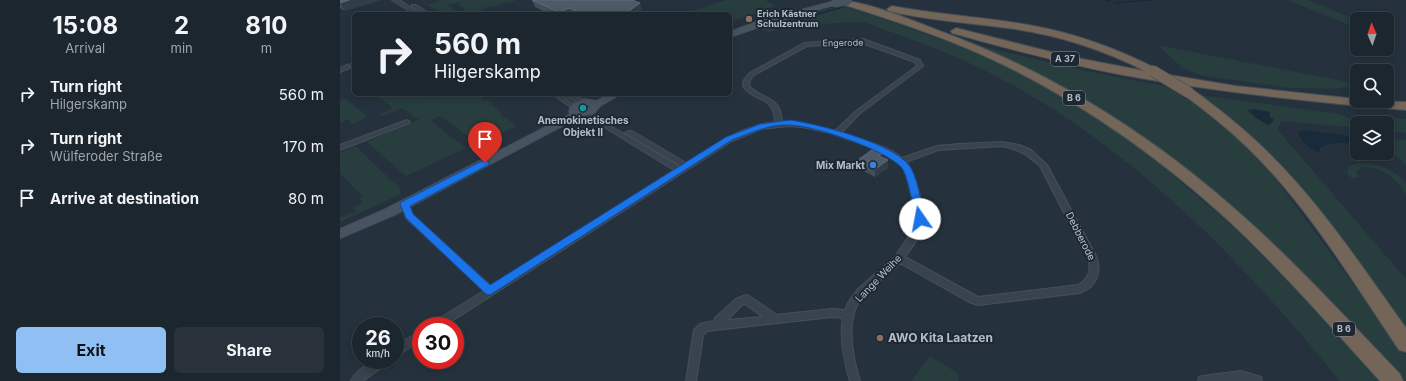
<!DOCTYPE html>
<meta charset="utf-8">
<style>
:root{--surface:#1c262e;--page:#29323a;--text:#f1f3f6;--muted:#a0a5aa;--line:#3a434a;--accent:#90bff3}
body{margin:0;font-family:Inter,sans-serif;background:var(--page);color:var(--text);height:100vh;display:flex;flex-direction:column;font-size:15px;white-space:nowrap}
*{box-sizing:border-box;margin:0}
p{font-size:13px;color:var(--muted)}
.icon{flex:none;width:22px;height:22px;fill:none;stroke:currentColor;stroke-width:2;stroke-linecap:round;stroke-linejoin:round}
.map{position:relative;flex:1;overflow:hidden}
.panel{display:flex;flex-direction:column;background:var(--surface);width:340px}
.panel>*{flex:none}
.top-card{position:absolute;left:12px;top:12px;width:380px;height:84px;border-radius:6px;box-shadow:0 2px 10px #0003,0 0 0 1px var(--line);background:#1c262e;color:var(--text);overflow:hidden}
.needle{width:26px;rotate:358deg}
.buttons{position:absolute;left:1010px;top:12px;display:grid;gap:8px}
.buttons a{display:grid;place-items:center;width:44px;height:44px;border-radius:6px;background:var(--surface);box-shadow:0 2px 10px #0003,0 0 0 1px var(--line);font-size:20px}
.speed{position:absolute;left:12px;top:317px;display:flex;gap:8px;font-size:20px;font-weight:700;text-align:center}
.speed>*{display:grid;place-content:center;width:52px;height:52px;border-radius:50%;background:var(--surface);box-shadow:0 2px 10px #0003,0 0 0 1px var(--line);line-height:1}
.speed small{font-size:10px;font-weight:400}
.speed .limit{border:6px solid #d22;background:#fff;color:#111}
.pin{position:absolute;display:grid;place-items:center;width:34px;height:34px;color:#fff;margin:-41px -17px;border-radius:50% 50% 50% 0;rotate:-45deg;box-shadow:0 0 4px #0007}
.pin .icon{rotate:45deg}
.me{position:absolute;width:44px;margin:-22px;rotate:348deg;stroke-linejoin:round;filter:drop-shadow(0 0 3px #0008)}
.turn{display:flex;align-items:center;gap:14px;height:84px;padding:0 16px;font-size:18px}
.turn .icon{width:52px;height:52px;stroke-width:2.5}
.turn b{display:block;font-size:28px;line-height:34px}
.eta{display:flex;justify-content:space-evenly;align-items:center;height:68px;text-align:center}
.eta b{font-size:24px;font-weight:700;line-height:28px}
.primary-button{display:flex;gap:8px;margin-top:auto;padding:8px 16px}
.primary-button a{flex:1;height:46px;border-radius:6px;background:var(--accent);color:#111;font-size:16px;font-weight:700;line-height:46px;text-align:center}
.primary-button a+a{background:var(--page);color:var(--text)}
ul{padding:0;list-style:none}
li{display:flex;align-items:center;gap:12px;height:52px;padding:0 16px}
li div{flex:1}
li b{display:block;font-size:15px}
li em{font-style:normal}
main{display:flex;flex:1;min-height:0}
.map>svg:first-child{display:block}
.green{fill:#273d3e}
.water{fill:#192a3a}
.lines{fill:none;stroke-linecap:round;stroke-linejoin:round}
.stream{stroke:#192a3a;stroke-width:1.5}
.street-tunnel{stroke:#3b4752;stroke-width:6;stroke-dasharray:6 3;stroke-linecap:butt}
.street-casing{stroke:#454f59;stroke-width:2}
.secondary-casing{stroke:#454f59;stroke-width:2}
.highway-casing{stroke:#444e58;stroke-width:2}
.street{fill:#39434d;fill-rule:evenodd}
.secondary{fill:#475360;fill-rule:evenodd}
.highway{fill:#736557;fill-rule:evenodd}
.secondary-bridge-casing{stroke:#454f59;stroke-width:10;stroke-linecap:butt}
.highway-bridge-casing{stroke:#444e58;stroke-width:12;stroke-linecap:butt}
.secondary-bridge{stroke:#475360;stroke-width:8}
.highway-bridge{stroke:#736557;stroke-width:11}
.wall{fill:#414e5b}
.shaded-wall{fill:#303e4a}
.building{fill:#4d5a67;stroke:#5e6a76}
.route{fill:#1a73e8;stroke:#114b97}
.education-dot{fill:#8d6e63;stroke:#1e2832;stroke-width:1.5}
.culture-dot{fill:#0f9aa8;stroke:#1e2832;stroke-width:1.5}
.shop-dot{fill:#3f7fe0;stroke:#1e2832;stroke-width:1.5}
.labels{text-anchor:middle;stroke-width:4;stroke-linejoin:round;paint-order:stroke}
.far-poi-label{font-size:9px;font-weight:bold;fill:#b5bec8;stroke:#1e2832;text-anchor:start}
.far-street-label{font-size:9px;fill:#b5bec8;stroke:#1e2832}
.shield{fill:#1e2832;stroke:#88919b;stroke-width:1}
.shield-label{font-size:9px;font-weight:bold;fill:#b5bec8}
.poi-label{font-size:10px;font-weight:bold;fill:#b5bec8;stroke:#1e2832}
.street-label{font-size:10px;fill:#b5bec8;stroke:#1e2832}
.near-poi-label{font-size:12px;font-weight:bold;fill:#b5bec8;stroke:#1e2832;text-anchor:start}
</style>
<main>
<section class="panel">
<div class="eta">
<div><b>15:08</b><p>Arrival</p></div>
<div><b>2</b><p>min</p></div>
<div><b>810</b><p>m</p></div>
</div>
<ul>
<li><svg class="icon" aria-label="right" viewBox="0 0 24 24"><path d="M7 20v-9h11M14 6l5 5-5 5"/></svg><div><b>Turn right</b><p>Hilgerskamp</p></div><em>560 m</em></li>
<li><svg class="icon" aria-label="right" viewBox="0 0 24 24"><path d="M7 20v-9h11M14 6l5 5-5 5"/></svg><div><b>Turn right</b><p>Wülferoder Straße</p></div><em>170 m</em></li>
<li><svg class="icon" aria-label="arrive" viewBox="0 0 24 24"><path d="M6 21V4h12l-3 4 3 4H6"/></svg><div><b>Arrive at destination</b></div><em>80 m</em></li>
</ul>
<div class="primary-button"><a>Exit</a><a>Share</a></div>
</section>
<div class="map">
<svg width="1066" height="381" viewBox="0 0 1066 381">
<rect width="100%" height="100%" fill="#25323d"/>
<path class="green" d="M102,0H177L168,3L166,2L154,7L151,6L141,10L143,12L137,14L123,13L121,11L125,10L119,6L121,3L119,2L107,5L119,12C106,16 98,12 87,5Z
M386,0H425L436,6L390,22V14H350L348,12Z
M947,0H968L1017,20V28Z
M502,5L635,51L703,85L798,145L893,227L953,287L1039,381H1000C900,259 792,146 650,73C611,53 568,38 526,23L515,22L451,26L429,32L419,28Z
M633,44L736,69L839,89L870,112L905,145L934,177L1066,355V381H1062L798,136Z
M817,45L1013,83L1017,82V86L994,89L952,88L864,76L844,69Z
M35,94H86L92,98L99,94H137L144,98L142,99L144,101L147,99L153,104L152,105L160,111L159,112L164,117L174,123L173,124L176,126L140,145L100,116L90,120L126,148L66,176L27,142L78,120L83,123L62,108L42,116L40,114L53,108Z
M860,95L999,114L1012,119L1019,115L1066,119V133L1047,131V123H1017V128L942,121L937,129L1066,279V326L949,173L887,115Z
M6,99L28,117L13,124L8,119L0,123V101Z
M1049,139L1066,140V165L1050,149Z
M16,146L52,181L59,186L61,194L0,222V218L10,213L12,214L17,212L13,208L23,203L20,199L23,197L0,173V153Z
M1019,163C1037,164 1054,168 1066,183V194C1055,179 1042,165 1021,168L1016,172L1019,178H1011L1007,172L1009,166Z
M590,356L617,373L619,381H571Z"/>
<path class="water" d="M914,109L930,112V117L934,120L929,125L914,117H916L907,110Z
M964,130L1017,137V144C1004,143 992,141 980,148L979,152C971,151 959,140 958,132Z"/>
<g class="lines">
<path class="stream" d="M765,0L769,1
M775,3L811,0
M435,26L503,7"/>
<path class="street-tunnel" d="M7,67L14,65"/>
<g class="street-casing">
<path id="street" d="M52,0H59L81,14H74Z
M72,5H76L90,14H83L72,7Z
M523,39L580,60L583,66L519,114L501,133C522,141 545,144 562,158L597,146L619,144L662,142L679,145L691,150L707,165L756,256C762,271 757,287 740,293L638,305L629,302L560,263C547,276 531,286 520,301C505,320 513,359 520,381H510C504,361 499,339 503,318L492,317L367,331L363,335L356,381H346L354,330L360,324L374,321L375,318L396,299L406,295L409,296L434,313L435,315L492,309L505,310L508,303L517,290L555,257L573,230L575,224V210L566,175L562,166L551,156L536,149L490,133L462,127L448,126L421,129L392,141L104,326H91L92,323L144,291L66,218L61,204L62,202H68L73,215L151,286L334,170L243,114V112H247L340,167L341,166L285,133L289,131H292L346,163C375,145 401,126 435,122C434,94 415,104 403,86L404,80L410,73L464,43ZM522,43L575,62L577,66L515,112L495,131L462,123L442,122C441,95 423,101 409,86L410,80L414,75L467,46ZM662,146L674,149L685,154L700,166L749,261C751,273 748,279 738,285L638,297L565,257C571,248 580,238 583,228C587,214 575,172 566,162L598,150ZM405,304L423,317L387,320L402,305Z
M7,65L9,66V68L0,72V68Z
M212,94H219L237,107L236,108H232Z
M223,94H231L247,102L244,104L234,101Z
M67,120L70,122L69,123L0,150V145Z
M81,331V340L55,357V346Z
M34,360H48L47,363L23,381H11C15,371 26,366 34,360Z
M901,371L921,377L922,381H858L859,377L863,376Z"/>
</g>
<g class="secondary-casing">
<path id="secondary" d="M495,1L499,3L497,4L422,26L390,37V32L416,22Z
M270,94H281L260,106L254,113L241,116L54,215L0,238V229L46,209L231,114L229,112L231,105L244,99L257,101ZM246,105H250L251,106L245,110H239V108Z"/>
</g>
<g class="highway-casing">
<path id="highway" d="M494,0C524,0 569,19 597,30C711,71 814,136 904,217C959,266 1009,321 1060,374L1063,381H1040C991,327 944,273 891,223C825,162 751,109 670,68C614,40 555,21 496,2Z
M552,6C599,15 647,17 694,26C737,34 778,49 817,69L819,71L817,73L896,86L1017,99V101L1066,102V110C971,102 877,92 783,75C726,64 669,49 612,33L611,31L616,28L727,56L805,71C764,50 721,36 675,29C633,23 590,21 549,11L547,9Z
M848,88L852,89C875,106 896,122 916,141C975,195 1020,264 1066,328V352L1059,350C1012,280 967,205 907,147C887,128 866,111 844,95L842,92L844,89Z"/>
</g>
<use href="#street" class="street"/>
<use href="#secondary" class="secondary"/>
<use href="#highway" class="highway"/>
<g class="secondary-bridge-casing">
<path id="secondary-bridge" d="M495,3L508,0"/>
</g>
<g class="highway-bridge-casing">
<path id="highway-bridge" d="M813,71L848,92"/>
</g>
<use href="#secondary-bridge" class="secondary-bridge"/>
<use href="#highway-bridge" class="highway-bridge"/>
</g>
<path class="wall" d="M0,0L5,11L0,8Z
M192,0L300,3L302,10L297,14H209L195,7Z
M542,157L548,160V168L535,177L518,168V160Z"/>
<path class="shaded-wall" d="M9,0H42L5,11L0,3Z
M300,3L302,10L297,14H290L289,11Z
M230,8L233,14H219V12Z
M548,160V168L535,177V169Z"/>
<path class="building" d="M0,0H9L0,3Z
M192,0H292L300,3L289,11L296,14H243L230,8L219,12Z
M533,149L542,154L539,156L548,160L535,169L518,160Z"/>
<path class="route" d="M450,120C478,124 549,142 568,164C578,175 581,205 585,219L584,222H577L576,219C572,206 569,176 561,167C544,149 475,126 450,125C429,124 411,133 392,140L150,295L146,294L66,218L60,204L61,202L142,161H148L149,163L148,165L70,206L73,214L150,285L386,137L420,124Z"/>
<g class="education-dot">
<circle cx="409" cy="19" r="4"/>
<circle cx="540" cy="338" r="4"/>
</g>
<circle class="culture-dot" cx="243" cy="108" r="4"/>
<circle class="shop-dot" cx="533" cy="165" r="4"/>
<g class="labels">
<g class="far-poi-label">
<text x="417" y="17">Erich Kästner<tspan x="417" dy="10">Schulzentrum</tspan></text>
</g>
<g class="far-street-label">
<text transform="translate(503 43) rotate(-1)" y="3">Engerode</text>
</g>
<g class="shield">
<rect x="711" y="52" width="28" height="14" rx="3"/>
<rect x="723" y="91" width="22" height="14" rx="3"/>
<rect x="993" y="322" width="22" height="14" rx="3"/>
</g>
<g class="shield-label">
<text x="725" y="62">A 37</text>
<text x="734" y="101">B 6</text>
<text x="1004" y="332">B 6</text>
</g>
<g class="poi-label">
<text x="243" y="124">Anemokinetisches<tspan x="243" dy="12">Objekt II</tspan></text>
<text x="525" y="169" text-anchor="end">Mix Markt</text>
</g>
<g class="street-label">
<text transform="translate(741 236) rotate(63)" y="4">Debberode</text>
<text transform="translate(538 278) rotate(-46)" y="4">Lange Weihe</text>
</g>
<g class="near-poi-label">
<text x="548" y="342">AWO Kita Laatzen</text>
</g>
</g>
</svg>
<div class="buttons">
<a><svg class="needle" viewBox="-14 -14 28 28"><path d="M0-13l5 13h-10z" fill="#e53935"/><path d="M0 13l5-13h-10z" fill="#a0a5aa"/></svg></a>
<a><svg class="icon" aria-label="search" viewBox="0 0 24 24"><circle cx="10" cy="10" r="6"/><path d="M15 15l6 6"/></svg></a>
<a><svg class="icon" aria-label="layers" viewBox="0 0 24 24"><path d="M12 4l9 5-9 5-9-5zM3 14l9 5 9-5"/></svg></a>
</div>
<div class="speed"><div>26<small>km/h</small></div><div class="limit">30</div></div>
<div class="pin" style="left:145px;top:163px;background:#d93025"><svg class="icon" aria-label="arrive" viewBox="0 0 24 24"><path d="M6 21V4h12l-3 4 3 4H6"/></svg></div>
<svg class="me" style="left:580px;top:219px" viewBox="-20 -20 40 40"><circle r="19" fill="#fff"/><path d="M0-13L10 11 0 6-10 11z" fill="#1a73e8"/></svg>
<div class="top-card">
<div class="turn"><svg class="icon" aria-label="right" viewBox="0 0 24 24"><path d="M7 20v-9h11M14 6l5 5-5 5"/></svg><div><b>560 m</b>Hilgerskamp</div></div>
</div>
</div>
</main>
